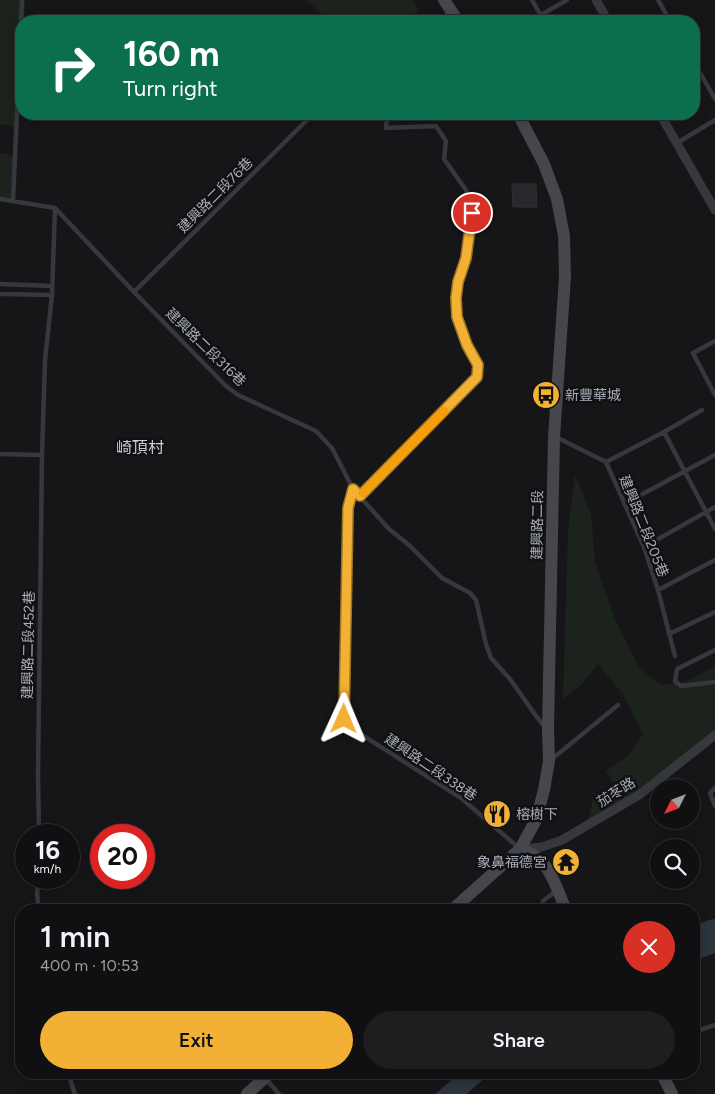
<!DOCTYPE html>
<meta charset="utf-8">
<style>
:root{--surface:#101012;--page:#1e1e20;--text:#f1f3f6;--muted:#9c9d9f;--line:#303032;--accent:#f2b134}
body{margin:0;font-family:Figtree,"Noto Sans TC",sans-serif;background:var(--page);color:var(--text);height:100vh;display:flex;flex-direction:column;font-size:19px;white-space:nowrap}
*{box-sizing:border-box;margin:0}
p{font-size:16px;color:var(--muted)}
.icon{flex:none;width:28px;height:28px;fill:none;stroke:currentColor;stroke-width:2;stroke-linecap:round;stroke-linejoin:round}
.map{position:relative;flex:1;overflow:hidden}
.details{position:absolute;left:15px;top:904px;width:685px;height:175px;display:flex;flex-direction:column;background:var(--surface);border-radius:20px;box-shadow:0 2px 12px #0003,0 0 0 1px var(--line)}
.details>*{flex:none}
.guide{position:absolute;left:15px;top:15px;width:685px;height:105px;border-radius:20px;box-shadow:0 2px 12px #0003,0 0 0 1px var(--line);background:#0b6e4f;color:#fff;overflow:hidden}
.needle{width:32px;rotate:228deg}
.fabs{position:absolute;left:650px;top:779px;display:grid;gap:10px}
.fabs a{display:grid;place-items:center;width:50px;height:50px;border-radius:50%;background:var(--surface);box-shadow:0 2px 12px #0003,0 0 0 1px var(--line);font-size:25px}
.speed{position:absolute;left:15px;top:824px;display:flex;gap:10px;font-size:25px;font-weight:700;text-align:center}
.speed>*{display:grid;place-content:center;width:65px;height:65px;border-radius:50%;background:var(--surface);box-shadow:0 2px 12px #0003,0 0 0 1px var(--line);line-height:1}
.speed small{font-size:12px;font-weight:400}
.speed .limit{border:8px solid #d22;background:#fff;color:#111}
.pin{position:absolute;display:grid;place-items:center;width:42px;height:42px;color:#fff;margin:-21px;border:2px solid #fff;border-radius:50%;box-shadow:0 1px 5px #0007}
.me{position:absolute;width:55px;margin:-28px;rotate:1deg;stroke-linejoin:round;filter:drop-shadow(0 0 4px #0008)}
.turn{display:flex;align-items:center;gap:18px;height:105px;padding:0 25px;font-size:22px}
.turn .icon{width:65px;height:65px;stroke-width:2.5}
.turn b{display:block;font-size:35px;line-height:42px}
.round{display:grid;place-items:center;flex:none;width:52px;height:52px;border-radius:26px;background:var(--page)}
.head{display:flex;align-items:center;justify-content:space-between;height:85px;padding:0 25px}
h1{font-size:30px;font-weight:600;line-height:38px}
.button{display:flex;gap:10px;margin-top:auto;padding:10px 25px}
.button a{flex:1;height:58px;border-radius:30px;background:var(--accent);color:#111;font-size:20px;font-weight:600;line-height:58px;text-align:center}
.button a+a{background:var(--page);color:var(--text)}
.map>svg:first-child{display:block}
.green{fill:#1c231d}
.water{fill:#2c353c}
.building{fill:#29292c;stroke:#303034}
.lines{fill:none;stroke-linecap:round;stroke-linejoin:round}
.lane{stroke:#37383d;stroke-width:4.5}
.street{stroke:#37383d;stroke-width:9}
.secondary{stroke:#45474d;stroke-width:12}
.route-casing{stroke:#9d7322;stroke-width:12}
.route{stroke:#f2b134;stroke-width:9}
.slow{stroke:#f59e0b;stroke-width:9}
.labels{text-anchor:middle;stroke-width:5;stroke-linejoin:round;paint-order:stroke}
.street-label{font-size:14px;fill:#a8adb8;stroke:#111113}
.poi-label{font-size:14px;fill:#a8adb8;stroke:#111113;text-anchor:start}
.quarter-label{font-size:16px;fill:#c9ccd4;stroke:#111113}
</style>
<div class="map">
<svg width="715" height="1094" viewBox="0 0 715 1094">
<rect width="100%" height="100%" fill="#161618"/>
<path class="green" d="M0,0H25L24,21H21L17,127L0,124Z
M307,0H413L418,11L404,21H328Z
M0,153L16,156L13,201L0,199Z
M575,475L591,514L595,562L616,622L640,669L661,685L688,681L715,666V730L586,831L594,793L605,797L615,785L606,771L630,754L643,734L623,694L598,664L580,686L563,699L568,530Z"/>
<path class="water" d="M715,919V953L694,961V926L709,920Z
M460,1073H490L467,1094H435Z"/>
<path class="building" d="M512,184H536L537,207H513Z"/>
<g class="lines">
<path class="lane" d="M532,0L544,21
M658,0L670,21
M440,21L450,12
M530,21L567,0
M694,62L715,99
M677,143L715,120
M0,199L55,208L134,292L226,386L238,395L316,431L332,448L353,489L389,529L409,545L442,578L470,593L476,600L486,644L491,658L510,679L536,716L545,727
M13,201L22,0
M0,284L52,286
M134,292L313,114
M1,294L52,295
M715,341L693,353L715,395
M664,432L715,529
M556,437L606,462L644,547L658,590L675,656
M0,454L42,455
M606,462L664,432L702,410
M353,489L348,508L344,719L348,726L461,798L519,848
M360,496L477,377L478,365L467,345L457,317L456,298L459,282L466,258L472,213L466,190L444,159L446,141L436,126L386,128L387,114
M624,504L715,455
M644,547L715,507
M658,590L715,560
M669,634L715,612
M715,650L677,669L675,681L681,686L715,682
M552,759L618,705
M715,788L710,793L715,806
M39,835L38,774L42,455L45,360L52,295L55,208
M39,910L37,894L39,878
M542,910L543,901L556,891
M694,1032L715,1025
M66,1072L70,1079L75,1094
M265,1078L279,1094"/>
<path class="street" d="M596,0L608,21
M660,114L715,210
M522,849L542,847L562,840L639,795L715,735"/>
<path class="secondary" d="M444,0L458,21
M520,849C549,856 555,885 566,910
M452,910L520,849L536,820L544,790L549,761L548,729L554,437L565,277L564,236L557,199L544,164L518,114
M661,1072L672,1094
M247,1094L271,1072"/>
</g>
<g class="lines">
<g class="route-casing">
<path id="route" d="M344,719L348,508L353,489L360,496L477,377L478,365L467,345L457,317L456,298L458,282L466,258L472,213"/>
</g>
<use href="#route" class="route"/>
<path class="slow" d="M363,493L444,411"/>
</g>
<defs>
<g id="bus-disc" transform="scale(1.4375)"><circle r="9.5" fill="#f2b134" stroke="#111113"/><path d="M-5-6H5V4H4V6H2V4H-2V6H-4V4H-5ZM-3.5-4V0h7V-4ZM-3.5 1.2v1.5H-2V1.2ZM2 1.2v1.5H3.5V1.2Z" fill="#111"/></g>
<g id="restaurant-disc" transform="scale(1.4375)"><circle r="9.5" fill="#f2b134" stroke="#111113"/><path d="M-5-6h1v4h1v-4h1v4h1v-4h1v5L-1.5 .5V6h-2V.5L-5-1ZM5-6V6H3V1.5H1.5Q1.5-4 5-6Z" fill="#111"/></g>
<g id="temple-disc" transform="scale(1.4375)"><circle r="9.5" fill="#f2b134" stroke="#111113"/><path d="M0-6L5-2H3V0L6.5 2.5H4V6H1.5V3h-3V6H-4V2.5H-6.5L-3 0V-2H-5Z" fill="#111"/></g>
</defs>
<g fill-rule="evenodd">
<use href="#bus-disc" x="546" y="395"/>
<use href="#restaurant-disc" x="497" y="814"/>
<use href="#temple-disc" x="566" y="862"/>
</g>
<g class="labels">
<g class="street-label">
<text transform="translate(215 195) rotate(-45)" y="5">建興路二段76巷</text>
<text transform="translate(206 347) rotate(44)" y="5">建興路二段316巷</text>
<text transform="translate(537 525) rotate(-89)" y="5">建興路二段</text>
<text transform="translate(644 526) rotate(68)" y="5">建興路二段205巷</text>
<text transform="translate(28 645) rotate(-89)" y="5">建興路二段452巷</text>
<text transform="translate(431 767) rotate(34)" y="5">建興路二段338巷</text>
<text transform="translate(616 792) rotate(-32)" y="5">茄苳路</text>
</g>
<g class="poi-label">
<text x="565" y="400">新豐華城</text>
<text x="516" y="819">榕樹下</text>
<text x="547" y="867" text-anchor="end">象鼻福德宮</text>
</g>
<g class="quarter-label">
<text x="140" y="453">崎頂村</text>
</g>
</g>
</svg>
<div class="fabs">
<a><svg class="needle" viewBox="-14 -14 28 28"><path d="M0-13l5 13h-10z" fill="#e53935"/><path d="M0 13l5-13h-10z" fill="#9c9d9f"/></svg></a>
<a><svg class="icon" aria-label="search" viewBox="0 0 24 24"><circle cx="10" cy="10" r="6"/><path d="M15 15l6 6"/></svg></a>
</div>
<div class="speed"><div>16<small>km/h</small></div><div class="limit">20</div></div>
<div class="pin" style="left:472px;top:213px;background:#d93025"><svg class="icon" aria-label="arrive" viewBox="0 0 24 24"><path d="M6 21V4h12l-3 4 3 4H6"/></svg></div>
<svg class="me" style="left:344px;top:719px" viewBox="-20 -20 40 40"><path d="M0-17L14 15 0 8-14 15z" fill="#f2b134" stroke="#fff" stroke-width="4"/></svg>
<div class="guide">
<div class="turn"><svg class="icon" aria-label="right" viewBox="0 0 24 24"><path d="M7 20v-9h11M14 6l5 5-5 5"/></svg><div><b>160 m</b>Turn right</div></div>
</div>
<section class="details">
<div class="head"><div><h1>1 min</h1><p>400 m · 10:53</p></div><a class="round" style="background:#d93025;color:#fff"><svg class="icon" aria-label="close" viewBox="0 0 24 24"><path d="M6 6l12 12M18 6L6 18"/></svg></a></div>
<div class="button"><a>Exit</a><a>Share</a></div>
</section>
</div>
